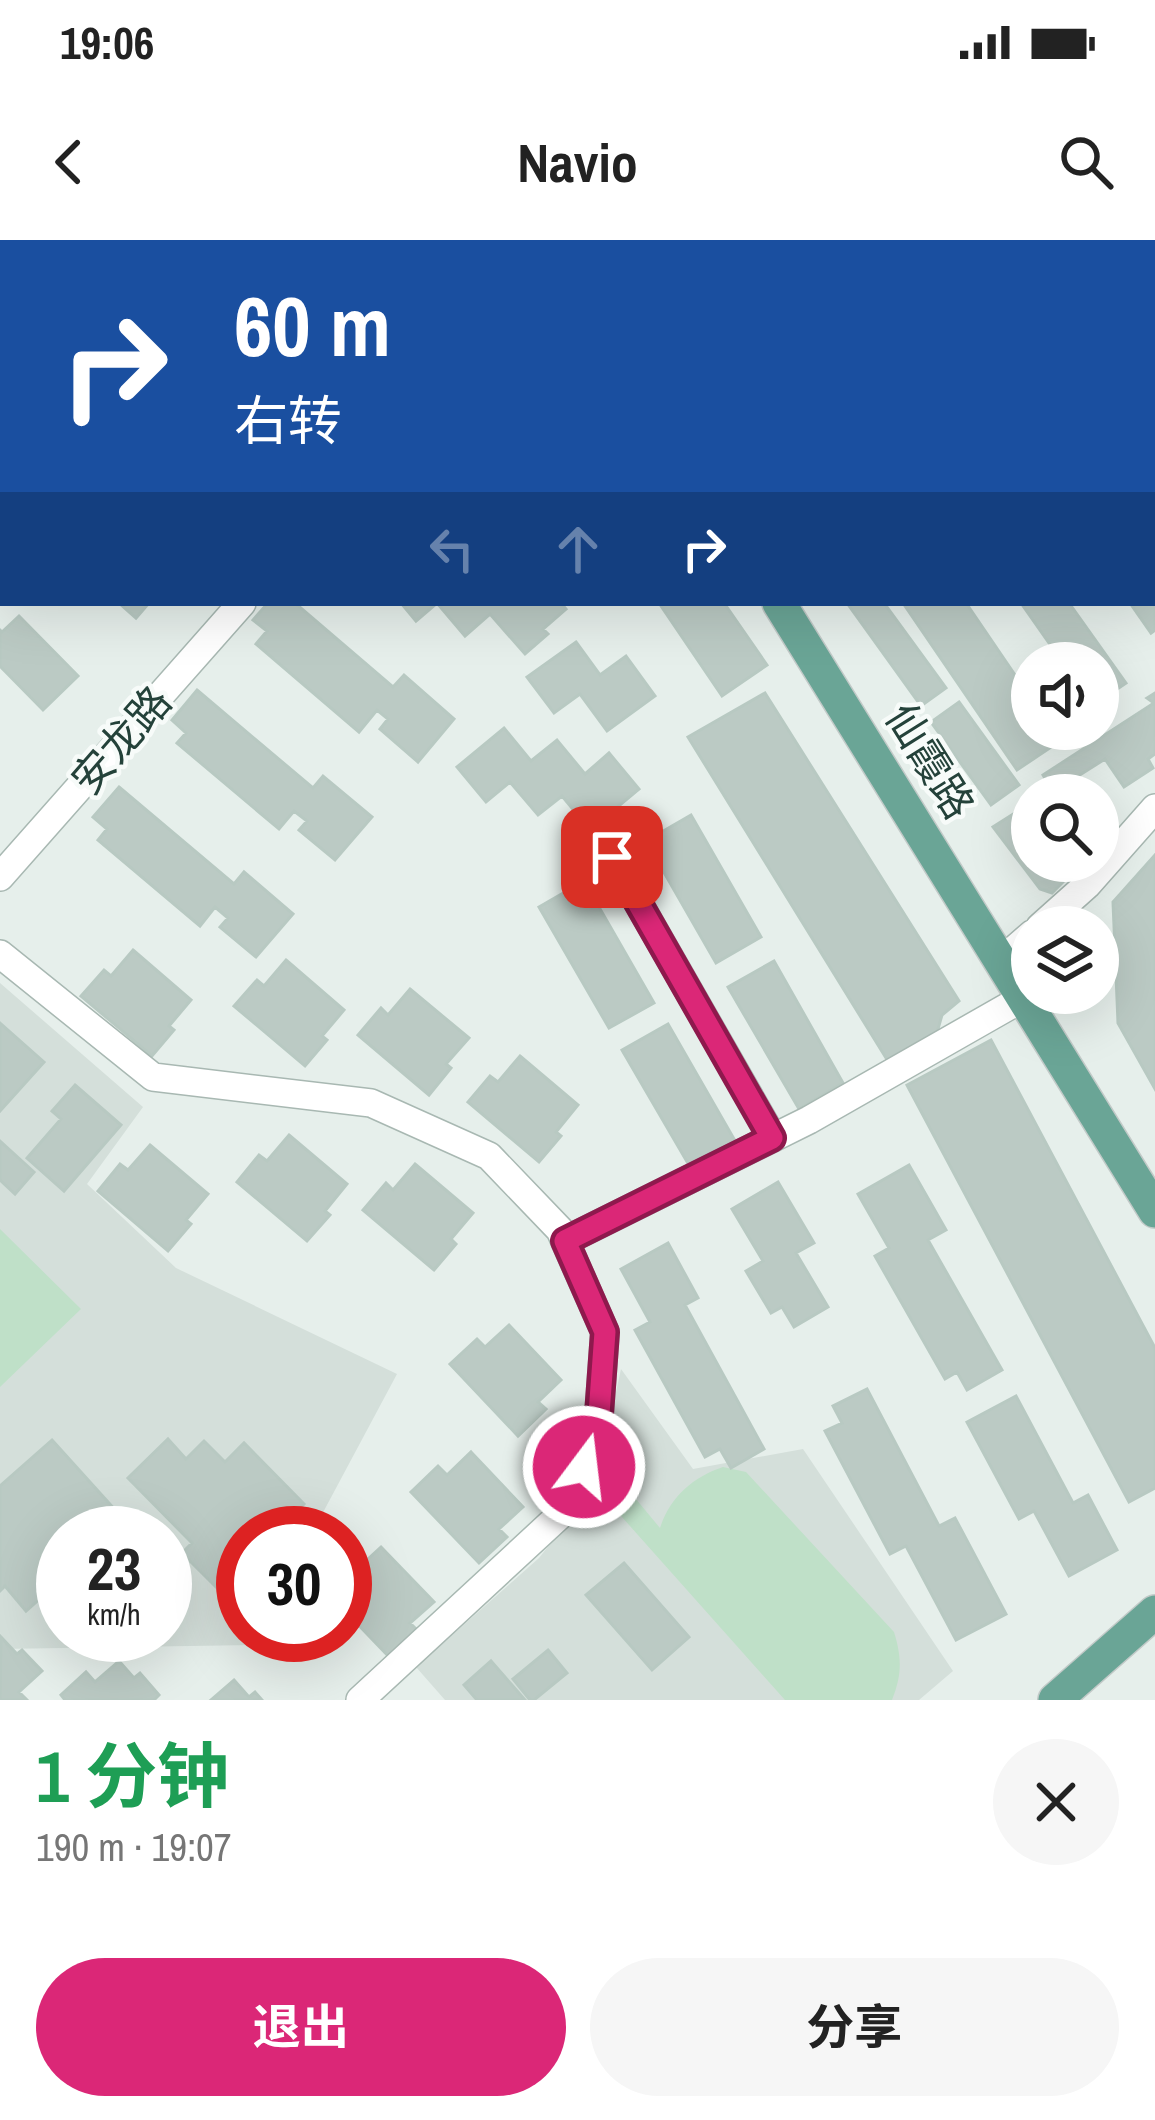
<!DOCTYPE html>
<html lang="zh">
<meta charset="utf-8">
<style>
:root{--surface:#fff;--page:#f6f6f6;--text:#222;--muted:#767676;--accent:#db2777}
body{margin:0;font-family:"Archivo Narrow","Noto Sans SC",sans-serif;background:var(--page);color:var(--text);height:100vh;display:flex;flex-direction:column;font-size:45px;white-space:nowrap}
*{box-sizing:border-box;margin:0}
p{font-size:39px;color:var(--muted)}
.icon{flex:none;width:66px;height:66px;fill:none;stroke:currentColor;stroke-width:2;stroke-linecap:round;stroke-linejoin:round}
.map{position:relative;height:1460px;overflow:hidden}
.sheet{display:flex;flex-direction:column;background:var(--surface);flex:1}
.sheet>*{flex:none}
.banner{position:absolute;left:0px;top:0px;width:1155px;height:366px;box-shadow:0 12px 48px #0002;background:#1a4fa0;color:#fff;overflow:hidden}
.buttons{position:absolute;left:1011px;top:402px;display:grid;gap:24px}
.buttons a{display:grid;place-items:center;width:108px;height:108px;border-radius:50%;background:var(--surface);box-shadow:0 12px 48px #0002;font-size:60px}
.speed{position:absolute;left:36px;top:1266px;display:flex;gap:24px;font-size:60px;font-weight:700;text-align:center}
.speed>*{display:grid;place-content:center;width:156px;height:156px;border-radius:50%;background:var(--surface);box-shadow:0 12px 48px #0002;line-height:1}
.speed small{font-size:30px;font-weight:400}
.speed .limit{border:18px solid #d22;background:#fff;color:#111}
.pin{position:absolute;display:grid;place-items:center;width:102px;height:102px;color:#fff;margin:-51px;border-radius:24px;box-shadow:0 6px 18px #0006}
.me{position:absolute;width:132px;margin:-66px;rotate:15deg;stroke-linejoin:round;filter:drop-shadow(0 0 9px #0008)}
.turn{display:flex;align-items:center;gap:42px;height:252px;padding:0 36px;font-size:54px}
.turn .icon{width:156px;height:156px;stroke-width:2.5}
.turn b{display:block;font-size:84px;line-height:102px}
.lanes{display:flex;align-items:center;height:114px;padding:0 36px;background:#0003;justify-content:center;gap:60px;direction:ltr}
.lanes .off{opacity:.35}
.round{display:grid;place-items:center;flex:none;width:126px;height:126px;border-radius:63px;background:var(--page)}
.summary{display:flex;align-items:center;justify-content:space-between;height:204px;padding:0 36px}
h1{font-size:72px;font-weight:700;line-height:90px;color:#1e9e55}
.primary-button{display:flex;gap:24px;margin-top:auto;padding:24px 36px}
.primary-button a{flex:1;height:138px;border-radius:72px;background:var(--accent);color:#fff;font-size:48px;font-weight:700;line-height:138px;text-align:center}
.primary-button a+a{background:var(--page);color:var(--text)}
.status{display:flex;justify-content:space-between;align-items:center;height:84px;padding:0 60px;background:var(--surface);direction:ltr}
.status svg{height:33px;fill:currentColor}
header{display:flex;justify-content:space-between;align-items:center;height:156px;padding:0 36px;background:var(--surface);font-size:54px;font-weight:700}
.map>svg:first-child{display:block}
.built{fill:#d4dfda;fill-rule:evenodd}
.green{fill:#bfe0c8}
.building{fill:#bbcac4;stroke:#b8c9c2;stroke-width:3}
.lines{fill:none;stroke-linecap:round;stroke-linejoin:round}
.minor-casing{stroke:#a8b8b2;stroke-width:30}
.major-casing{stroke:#c2cac8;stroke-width:36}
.minor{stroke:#fff;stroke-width:27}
.major{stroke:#6aa596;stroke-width:33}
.route-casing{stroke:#8e194d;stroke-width:30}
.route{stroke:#db2777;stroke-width:21}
.labels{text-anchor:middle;stroke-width:9;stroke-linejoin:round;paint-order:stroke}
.street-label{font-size:42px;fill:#24423a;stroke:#f7fbf9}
</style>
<div class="status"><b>19:06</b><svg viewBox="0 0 49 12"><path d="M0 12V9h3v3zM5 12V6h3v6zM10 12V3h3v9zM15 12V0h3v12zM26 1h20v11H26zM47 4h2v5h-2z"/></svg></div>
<header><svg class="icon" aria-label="back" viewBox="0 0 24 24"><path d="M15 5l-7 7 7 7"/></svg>Navio<svg class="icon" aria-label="search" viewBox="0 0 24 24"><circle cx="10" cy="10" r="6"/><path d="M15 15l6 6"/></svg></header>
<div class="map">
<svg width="1155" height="1460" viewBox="0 0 1155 1460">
<rect width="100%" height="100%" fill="#e6efeb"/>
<path class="built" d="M0,743L143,867L87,944L176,1028L397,1134L312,1293H243V1395H259L253,1405L0,1409ZM63,1293H165V1395H63Z
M621,1129L693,1229L803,1209L953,1431L919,1460H445L416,1427L539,1318L573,1275L601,1221Z"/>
<path class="green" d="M0,989L81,1069L0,1147Z
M723,1227L746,1232L894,1392C902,1418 902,1435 892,1460H785L605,1258L621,1241L660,1288C670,1257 693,1237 723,1227Z"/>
<path class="building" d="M1087,0H1155V98L1152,94V3H1089Z
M1152,355L1155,359V390L1151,393L1130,363H1152Z
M119,363H149L136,378Z
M268,363H295L393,447L404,435L454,479L418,522L380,489L388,479L377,470L359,492L256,404L267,391L253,380Z
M401,363H561L566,369L543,389L548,394L525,414L490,374L465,396L437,363L416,381Z
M659,363H724L767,425L722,456Z
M847,363H884L946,448L921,466Z
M903,363H966L1032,460V489H1052L1060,501L1017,530Z
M1021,363H1069L1126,443L1098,462V423H1063Z
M19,376L78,436L43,470L0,426V390L2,392Z
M576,402L600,435L626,416L655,456L607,491L580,454L554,473L527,437Z
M197,450L313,548L323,536L372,577L335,620L299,590L307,581L294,571L279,589L177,503L186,493L172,480Z
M765,453L959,761L942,775L934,803L891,826L688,497Z
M1155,453V514L1148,519L1153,528L1124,547L1105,519L1053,552L1043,535L1154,463L1147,458Z
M959,462L1019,545L991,565L931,482Z
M504,488L531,521L557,500L585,534L609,513L639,549L590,590L562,556L538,575L510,542L486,562L457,527Z
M119,547L234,644L244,632L293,674L256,717L220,687L228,678L215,667L200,686L98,600L107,589L93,577Z
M1032,562V621H1075L1078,624L1060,636L1063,642L1052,653L1040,649L993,587Z
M691,575L761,697L716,723L646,601Z
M1155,615V849L1118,783L1113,662Z
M584,641L654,763L609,788L539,667Z
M133,710L191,760L169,786L174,790L152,816L81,756L104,730L111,736Z
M286,720L344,770L322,796L327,800L305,826L234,766L257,740L264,746Z
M774,721L843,843L799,869L728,747Z
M410,749L469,798L446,824L451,828L429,855L358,795L381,768L388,775Z
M0,783L44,822L0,871Z
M668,784L738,906L693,932L622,810Z
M991,800L1155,1108V1248L1129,1262L907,845Z
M520,816L578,865L556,892L561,896L539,922L468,862L490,836L498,842Z
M75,845L121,885L64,951L27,918L61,879L52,871Z
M289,895L347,944L325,971L330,975L307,1001L237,942L259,915L267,921Z
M0,901L34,932L15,954L0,940Z
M150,905L208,954L186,980L191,984L168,1011L98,951L120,924L128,930Z
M415,924L473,973L451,999L456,1004L434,1030L363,970L386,943L393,950Z
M909,925L946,990L928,1000L1002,1130L967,1150L957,1132L945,1139L875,1016L889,1008L858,954Z
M778,942L814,1003L796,1013L828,1067L794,1087L782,1067L771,1073L746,1031L763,1021L732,969Z
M668,1003L698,1058L685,1065L764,1209L731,1228L720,1209L705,1217L635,1090L650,1082L621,1029Z
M509,1085L561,1140L538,1162L546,1169L518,1196L450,1124L477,1099L485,1107Z
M867,1149L939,1286L955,1278L1006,1374L956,1400L906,1306L890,1314L825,1191L842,1183L833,1166Z
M1016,1156L1073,1263L1088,1255L1117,1310L1069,1336L1034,1271L1019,1279L967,1182Z
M168,1199L186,1219L204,1201L225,1222L244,1203L304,1264L275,1293H243V1324L218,1349L182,1313L192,1303L128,1238Z
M52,1200L126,1282L114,1293H63V1338L26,1371L5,1346L0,1351V1246Z
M471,1212L523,1267L499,1289L507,1297L479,1323L411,1252L438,1226L447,1235Z
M381,1307L434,1362L410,1383L418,1391L390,1418L345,1371V1325L350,1321L357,1329Z
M624,1323L689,1397L652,1430L586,1355Z
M1,1397L17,1414L22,1410L42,1431L19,1452L27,1460H0Z
M548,1410L567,1433L534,1460H530L513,1439Z
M119,1421L134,1438L140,1433L159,1455L154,1460H65L61,1455L86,1432L95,1442Z
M491,1421L525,1460H477L464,1445Z
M234,1440L249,1457L255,1452L262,1460H211Z"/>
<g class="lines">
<g class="minor-casing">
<path id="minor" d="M612,617L773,898
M0,637L242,363
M1040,687L1087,645L1155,568
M0,714L153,837L371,863L489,916L560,990L605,1092L599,1174L584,1227L559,1276L360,1460
M1001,721L1032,694
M565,1001L809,880L1023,758"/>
</g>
<g class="major-casing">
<path id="major" d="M553,0L556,3
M779,363L1155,971
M1055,1460L1155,1372"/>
</g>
<use href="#minor" class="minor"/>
<use href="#major" class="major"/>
</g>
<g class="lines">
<g class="route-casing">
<path id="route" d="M584,1227L599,1174L605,1092L565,1001L772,898L612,617"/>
</g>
<use href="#route" class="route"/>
</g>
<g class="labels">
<g class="street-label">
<text transform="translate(121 500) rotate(-49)" y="15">安龙路</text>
<text transform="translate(930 521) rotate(58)" y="15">仙霞路</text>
</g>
</g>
</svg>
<div class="buttons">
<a><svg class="icon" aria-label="sound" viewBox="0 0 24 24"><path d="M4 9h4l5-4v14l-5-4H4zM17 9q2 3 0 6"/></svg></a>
<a><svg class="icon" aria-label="search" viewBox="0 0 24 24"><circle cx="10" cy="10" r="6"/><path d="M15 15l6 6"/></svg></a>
<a><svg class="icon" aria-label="layers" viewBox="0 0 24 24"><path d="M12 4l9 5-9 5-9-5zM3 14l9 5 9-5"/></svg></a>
</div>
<div class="speed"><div>23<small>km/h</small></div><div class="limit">30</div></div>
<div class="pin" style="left:612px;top:617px;background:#d93025"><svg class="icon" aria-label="arrive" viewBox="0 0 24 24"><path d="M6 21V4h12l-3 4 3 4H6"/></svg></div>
<svg class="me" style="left:584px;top:1227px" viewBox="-20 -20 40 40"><circle r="17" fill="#db2777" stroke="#fff" stroke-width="3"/><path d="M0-11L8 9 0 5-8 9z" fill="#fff"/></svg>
<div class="banner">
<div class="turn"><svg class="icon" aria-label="right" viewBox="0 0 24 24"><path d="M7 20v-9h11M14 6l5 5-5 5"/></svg><div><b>60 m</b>右转</div></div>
<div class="lanes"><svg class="icon off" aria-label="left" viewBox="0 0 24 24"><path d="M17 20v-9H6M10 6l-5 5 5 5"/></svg><svg class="icon off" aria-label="ahead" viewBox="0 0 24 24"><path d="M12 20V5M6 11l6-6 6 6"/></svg><svg class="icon" aria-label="right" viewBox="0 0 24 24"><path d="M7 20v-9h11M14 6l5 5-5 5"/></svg></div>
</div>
</div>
<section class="sheet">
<div class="summary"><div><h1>1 分钟</h1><p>190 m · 19:07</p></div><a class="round"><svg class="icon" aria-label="close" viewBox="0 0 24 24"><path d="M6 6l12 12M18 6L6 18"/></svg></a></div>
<div class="primary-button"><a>退出</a><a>分享</a></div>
</section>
